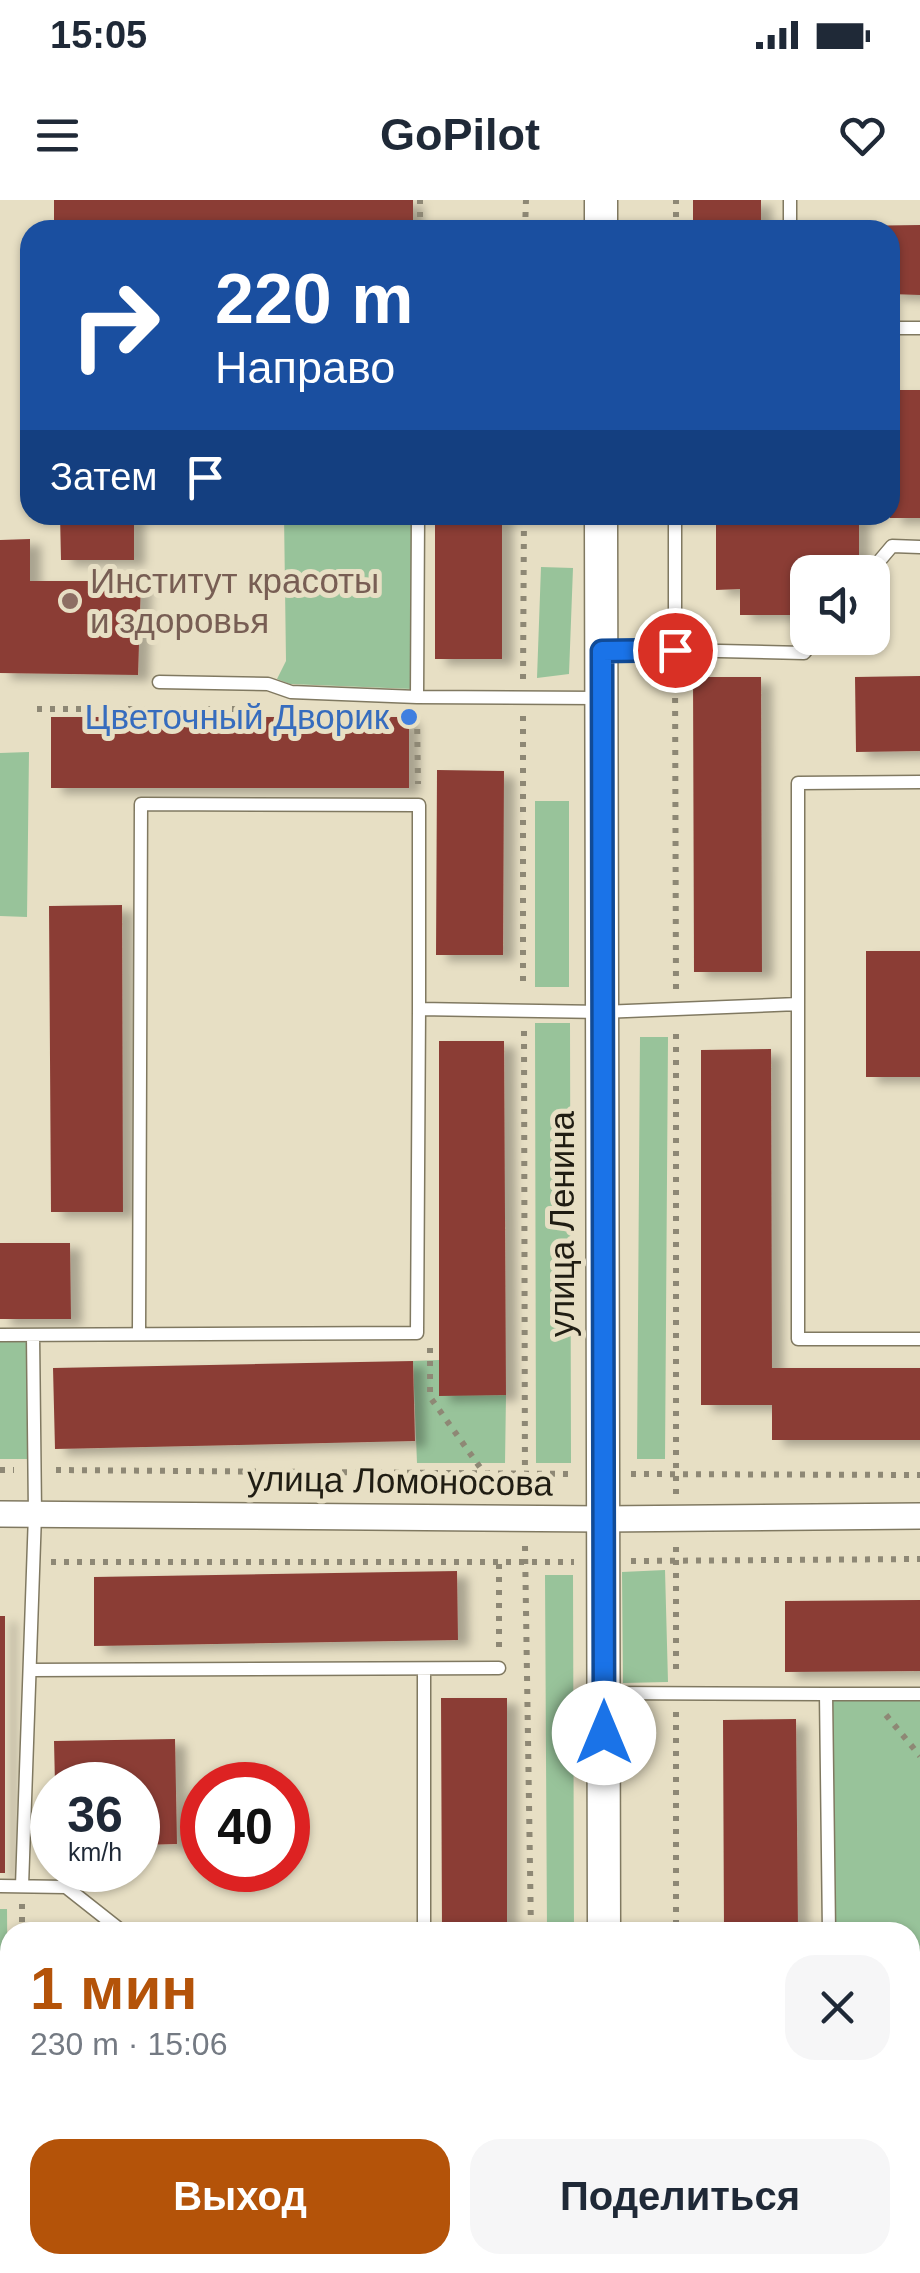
<!DOCTYPE html>
<html lang="ru">
<meta charset="utf-8">
<style>
:root{--surface:#fff;--page:#f6f6f7;--text:#1f2937;--muted:#747a83;--accent:#b45309}
body{margin:0;font-family:Helvetica,sans-serif;background:var(--page);color:var(--text);height:100vh;display:flex;flex-direction:column;font-size:38px;white-space:nowrap}
*{box-sizing:border-box;margin:0}
p{font-size:32px;color:var(--muted)}
.icon{flex:none;width:55px;height:55px;fill:none;stroke:currentColor;stroke-width:2;stroke-linecap:round;stroke-linejoin:round}
.map{position:relative;flex:1;overflow:hidden}
.details{position:absolute;left:0px;top:1722px;width:920px;height:352px;display:flex;flex-direction:column;background:var(--surface);border-radius:30px 30px 0 0;box-shadow:0 2px 8px #0004}
.details>*{flex:none}
.hud{position:absolute;left:20px;top:20px;width:880px;height:305px;border-radius:30px;box-shadow:0 2px 8px #0004;background:#1a4fa0;color:#fff;overflow:hidden}
.buttons{position:absolute;left:790px;top:355px;display:grid;gap:20px}
.buttons a{display:grid;place-items:center;width:100px;height:100px;border-radius:20px;background:var(--surface);box-shadow:0 2px 8px #0004;font-size:50px}
.speed{position:absolute;left:30px;top:1562px;display:flex;gap:20px;font-size:50px;font-weight:700;text-align:center}
.speed>*{display:grid;place-content:center;width:130px;height:130px;border-radius:50%;background:var(--surface);box-shadow:0 2px 8px #0004;line-height:1}
.speed small{font-size:25px;font-weight:400}
.speed .limit{border:15px solid #d22;background:#fff;color:#111}
.pin{position:absolute;display:grid;place-items:center;width:85px;height:85px;color:#fff;margin:-42px;border:5px solid #fff;border-radius:50%;box-shadow:0 2px 10px #0007}
.me{position:absolute;width:110px;margin:-55px;rotate:0deg;stroke-linejoin:round;filter:drop-shadow(0 0 8px #0008)}
.turn{display:flex;align-items:center;gap:35px;height:210px;padding:0 30px;font-size:45px}
.turn .icon{width:130px;height:130px;stroke-width:2.5}
.turn b{display:block;font-size:70px;line-height:85px}
.then{display:flex;align-items:center;height:95px;padding:0 30px;background:#0003;gap:20px;font-size:38px}
.round{display:grid;place-items:center;flex:none;width:105px;height:105px;border-radius:30px;background:var(--page)}
.summary{display:flex;align-items:center;justify-content:space-between;height:170px;padding:0 30px}
h1{font-size:60px;font-weight:800;line-height:75px;color:var(--accent)}
.button{display:flex;gap:20px;margin-top:auto;padding:20px 30px}
.button a{flex:1;height:115px;border-radius:30px;background:var(--accent);color:#fff;font-size:40px;font-weight:800;line-height:115px;text-align:center}
.button a+a{background:var(--page);color:var(--text)}
.status{display:flex;justify-content:space-between;align-items:center;height:70px;padding:0 50px;background:var(--surface);direction:ltr}
.status svg{height:28px;fill:currentColor}
header{display:flex;justify-content:space-between;align-items:center;height:130px;padding:0 30px;background:var(--surface);font-size:45px;font-weight:800}
.map>svg:first-child{display:block}
.green{fill:#98c39a}
.building{fill:#8b3e36;filter:url(#shadow)}
.lines{fill:none;stroke-linecap:round;stroke-linejoin:round}
.service-casing{stroke:#807961;stroke-width:15}
.minor-casing{stroke:#807961;stroke-width:28}
.tertiary-casing{stroke:#807961;stroke-width:35}
.path{stroke:#8e8875;stroke-width:6;stroke-dasharray:5 8;stroke-linecap:butt}
.service{stroke:#fff;stroke-width:12}
.minor{stroke:#fff;stroke-width:25}
.tertiary{stroke:#fff;stroke-width:32}
.route-casing{stroke:#114b97;stroke-width:25}
.route{stroke:#1a73e8;stroke-width:18}
.education-dot{fill:#8d6e63;stroke:#e7dfc4;stroke-width:4}
.shop-dot{fill:#3f7fe0;stroke:#e7dfc4;stroke-width:4}
.labels{text-anchor:middle;stroke-width:10;stroke-linejoin:round;paint-order:stroke}
.education-label{font-size:35px;fill:#785e54;stroke:#e7dfc4;text-anchor:start}
.shop-label{font-size:35px;fill:#366cbe;stroke:#e7dfc4;text-anchor:end}
.street-label{font-size:35px;fill:#201d13;stroke:#e7dfc4}
</style>
<div class="status"><b>15:05</b><svg viewBox="0 0 49 12"><path d="M0 12V9h3v3zM5 12V6h3v6zM10 12V3h3v9zM15 12V0h3v12zM26 1h20v11H26zM47 4h2v5h-2z"/></svg></div>
<header><svg class="icon" aria-label="menu" viewBox="0 0 24 24"><path d="M4 6h16M4 12h16M4 18h16"/></svg>GoPilot<svg class="icon" aria-label="heart" viewBox="0 0 24 24"><path d="M12 20l-8-8c-3-5 5-10 8-4 3-6 11-1 8 4z"/></svg></header>
<div class="map">
<svg width="920" height="2073" viewBox="0 0 920 2073">
<defs>
<filter id="shadow"><feDropShadow dx="11" dy="6" stdDeviation="5" flood-color="#0004"/></filter>
</defs>
<rect width="100%" height="100%" fill="#e7dfc4"/>
<path class="green" d="M284,315H413L412,489L290,484L277,479L286,461Z
M541,367L573,368L569,474L537,478Z
M29,552L27,717L0,716V553Z
M535,601H569V787H535Z
M535,823H570L571,1263H536Z
M640,837H668L665,1259H637Z
M0,1139H27L29,1259H0Z
M439,1160L506,1195L505,1263H417L413,1161Z
M665,1370L668,1482L623,1483L622,1372Z
M545,1375H573L574,1732H547Z
M832,1500H920V1883H910V1732H835Z
M0,1709H7L10,2073H0Z"/>
<path class="building" d="M54,0H413V30H54Z
M693,0H761V30H693Z
M920,25V95L890,94V30H849V26Z
M890,190H920V318H890Z
M60,315H134V360H61Z
M435,315H502V459H435Z
M716,315H859V359H831V372H808L805,415H740V389L716,390Z
M30,339V381H141L138,475L0,473V340Z
M920,476V551L856,552L855,477Z
M693,477H761L762,772H694Z
M51,517H409V588H51Z
M437,570L504,571L503,755H436Z
M122,705L123,1012H51L49,706Z
M866,751H920V877H866Z
M439,841H504L506,1195L439,1196Z
M771,849L772,1168H920V1240H772V1205H701V850Z
M0,1043H70L71,1119H0Z
M413,1161L415,1241L55,1249L53,1168Z
M457,1371L458,1440L94,1446V1377Z
M920,1400V1471L785,1472V1401Z
M0,1416H5V1673H0Z
M441,1498H507V1732H442Z
M796,1519L798,1732H724L723,1520Z
M175,1539L177,1644L138,1645V1585H55L54,1541Z
M910,1911H920V1989H910Z
M83,2065H163V2073H83Z
M445,2065H511V2073H445Z"/>
<g class="lines">
<g class="service-casing">
<path id="service" d="M790,30V0
M890,128H920
M870,372L892,346L920,347
M675,450L804,453L816,438
M604,451L675,450V315
M159,482L268,484L291,492L417,497L599,498
M417,497L418,315
M920,582L798,583V1139H920
M139,1134L141,604L419,605V809
M0,1135L417,1133L419,809L602,812L798,804
M30,1470L499,1468
M604,1493L826,1494
M0,1686L66,1687L123,1732
M22,1686L35,1314L33,1135
M424,1732V1470
M829,1732L826,1494H920
M910,1889L920,1888
M423,2073V2065"/>
</g>
<g class="minor-casing">
<path id="minor" d="M0,1314L603,1319L920,1316"/>
</g>
<g class="tertiary-casing">
<path id="tertiary" d="M601,30V0
M601,315L604,1732
M605,2065V2073"/>
</g>
<path class="path" d="M420,30V0
M525,30L526,0
M676,30V0
M675,472L676,789
M523,479L524,315
M37,509H236
M417,516L418,584
M523,516V789
M524,831L525,1294
M430,1148V1197L484,1273
M0,1270H14
M56,1270L574,1274
M631,1274L920,1275
M676,1294V827
M525,1346L531,1732
M676,1347V1474
M631,1361L920,1359
M51,1362H574
M499,1447V1363
M676,1512V1732
M886,1515L920,1556
M22,1704V1732
M910,1773L920,1761
M24,2065V2073
M533,2065V2073
M678,2065L679,2073"/>
<use href="#service" class="service"/>
<use href="#minor" class="minor"/>
<use href="#tertiary" class="tertiary"/>
</g>
<g class="lines">
<g class="route-casing">
<path id="route" d="M604,1533L602,451L675,450"/>
</g>
<use href="#route" class="route"/>
</g>
<circle class="education-dot" cx="70" cy="401" r="10"/>
<circle class="shop-dot" cx="409" cy="517" r="10"/>
<g class="labels">
<g class="education-label">
<text x="90" y="393">Институт красоты<tspan x="90" dy="40">и здоровья</tspan></text>
</g>
<g class="shop-label">
<text x="389" y="529">Цветочный Дворик</text>
</g>
<g class="street-label">
<text transform="translate(562 1024) rotate(-90)" y="12">улица Ленина</text>
<text transform="translate(400 1281) rotate(1)" y="12">улица Ломоносова</text>
</g>
</g>
</svg>
<div class="buttons">
<a><svg class="icon" aria-label="sound" viewBox="0 0 24 24"><path d="M4 9h4l5-4v14l-5-4H4zM17 9q2 3 0 6"/></svg></a>
</div>
<div class="speed"><div>36<small>km/h</small></div><div class="limit">40</div></div>
<div class="pin" style="left:675px;top:450px;background:#d93025"><svg class="icon" aria-label="arrive" viewBox="0 0 24 24"><path d="M6 21V4h12l-3 4 3 4H6"/></svg></div>
<svg class="me" style="left:604px;top:1533px" viewBox="-20 -20 40 40"><circle r="19" fill="#fff"/><path d="M0-13L10 11 0 6-10 11z" fill="#1a73e8"/></svg>
<div class="hud">
<div class="turn"><svg class="icon" aria-label="right" viewBox="0 0 24 24"><path d="M7 20v-9h11M14 6l5 5-5 5"/></svg><div><b>220 m</b>Направо</div></div>
<div class="then">Затем<svg class="icon" aria-label="arrive" viewBox="0 0 24 24"><path d="M6 21V4h12l-3 4 3 4H6"/></svg></div>
</div>
<section class="details">
<div class="summary"><div><h1>1 мин</h1><p>230 m · 15:06</p></div><a class="round"><svg class="icon" aria-label="close" viewBox="0 0 24 24"><path d="M6 6l12 12M18 6L6 18"/></svg></a></div>
<div class="button"><a>Выход</a><a>Поделиться</a></div>
</section>
</div>
